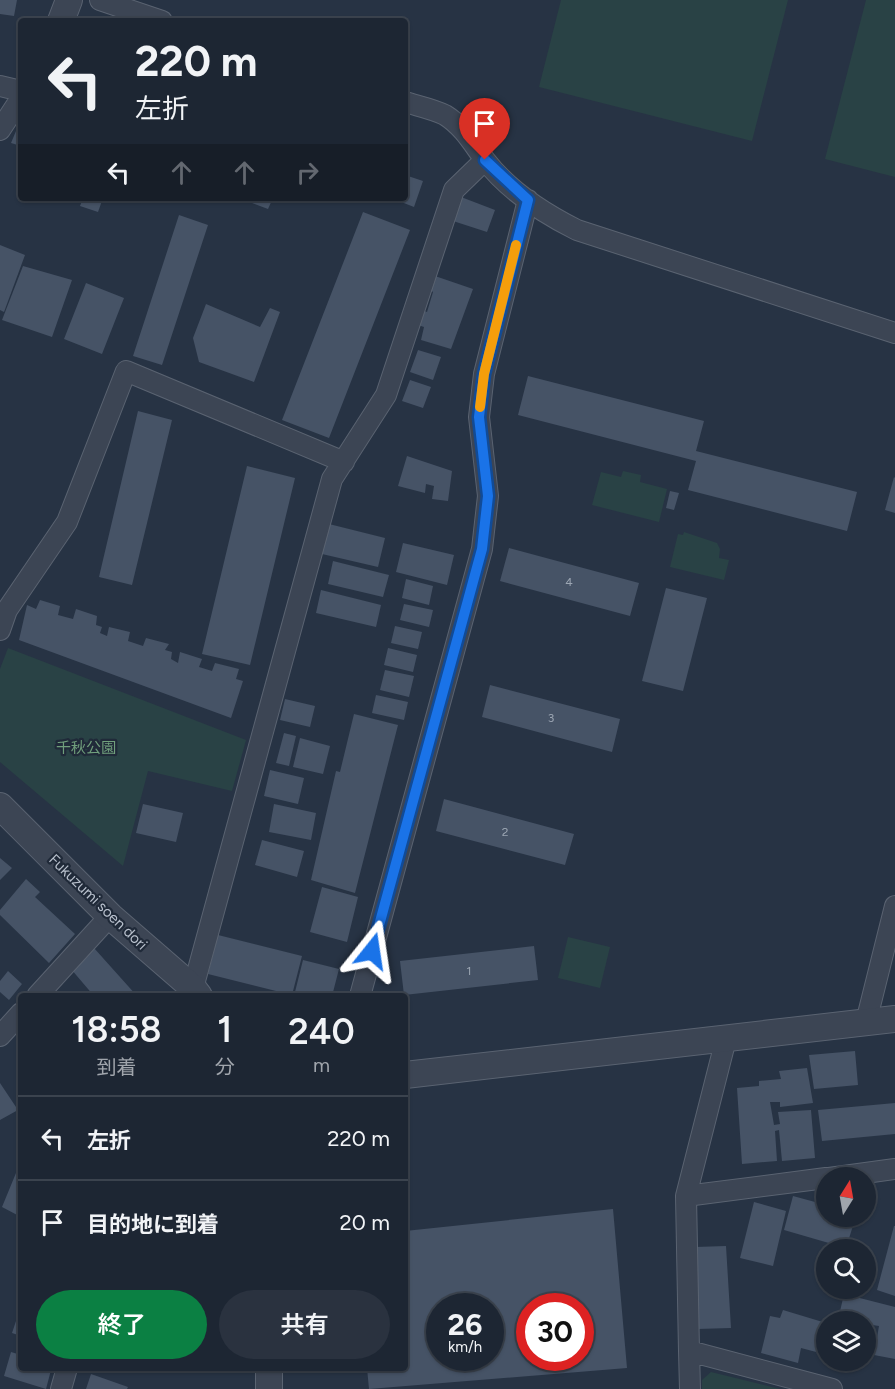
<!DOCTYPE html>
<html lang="ja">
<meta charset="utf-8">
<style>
:root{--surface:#1d2633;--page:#2a323f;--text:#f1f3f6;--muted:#a0a5ac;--line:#3b434e;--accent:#0b8043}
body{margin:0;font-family:Figtree,"Noto Sans JP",sans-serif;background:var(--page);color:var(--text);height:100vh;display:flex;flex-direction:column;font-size:22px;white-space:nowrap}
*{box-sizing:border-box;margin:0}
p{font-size:20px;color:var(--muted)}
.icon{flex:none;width:33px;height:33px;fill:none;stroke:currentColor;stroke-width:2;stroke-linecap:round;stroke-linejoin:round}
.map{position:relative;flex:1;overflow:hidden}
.side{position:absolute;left:18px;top:993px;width:390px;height:378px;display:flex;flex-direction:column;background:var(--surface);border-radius:6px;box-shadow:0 2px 4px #0004,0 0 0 2px var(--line)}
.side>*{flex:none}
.banner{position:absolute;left:18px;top:18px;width:390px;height:183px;border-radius:6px;box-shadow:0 2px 4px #0004,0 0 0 2px var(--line);background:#1d2633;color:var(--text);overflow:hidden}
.needle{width:39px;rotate:11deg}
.controls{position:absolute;left:816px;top:1167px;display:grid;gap:12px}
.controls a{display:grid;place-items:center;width:60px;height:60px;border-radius:50%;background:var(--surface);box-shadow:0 2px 4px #0004,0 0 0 2px var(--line);font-size:30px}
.speed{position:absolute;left:426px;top:1293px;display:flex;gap:12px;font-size:30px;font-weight:700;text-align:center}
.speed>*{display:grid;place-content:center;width:78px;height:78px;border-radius:50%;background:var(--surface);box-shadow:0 2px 4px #0004,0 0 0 2px var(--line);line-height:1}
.speed small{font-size:15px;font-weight:400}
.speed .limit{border:9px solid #d22;background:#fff;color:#111}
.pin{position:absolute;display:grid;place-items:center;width:51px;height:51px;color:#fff;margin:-62px -26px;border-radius:50% 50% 50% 0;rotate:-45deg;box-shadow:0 0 6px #0007}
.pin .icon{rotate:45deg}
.me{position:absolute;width:66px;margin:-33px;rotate:15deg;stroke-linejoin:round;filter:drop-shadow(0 0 4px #0008)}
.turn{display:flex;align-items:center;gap:21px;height:126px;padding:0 18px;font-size:27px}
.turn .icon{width:78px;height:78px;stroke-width:2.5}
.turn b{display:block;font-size:42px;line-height:51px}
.lanes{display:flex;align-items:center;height:57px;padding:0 18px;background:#0003;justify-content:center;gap:30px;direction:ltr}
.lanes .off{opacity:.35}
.eta{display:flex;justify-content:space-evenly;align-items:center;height:102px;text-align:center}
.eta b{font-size:36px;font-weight:600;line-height:42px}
.cta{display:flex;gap:12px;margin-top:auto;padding:12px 18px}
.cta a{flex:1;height:69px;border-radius:36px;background:var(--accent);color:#fff;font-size:24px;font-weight:600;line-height:69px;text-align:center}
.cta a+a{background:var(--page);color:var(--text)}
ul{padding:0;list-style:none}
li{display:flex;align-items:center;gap:18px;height:84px;padding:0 18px;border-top:2px solid var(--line)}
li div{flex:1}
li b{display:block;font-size:22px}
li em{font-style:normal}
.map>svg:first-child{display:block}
.green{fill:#294245}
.building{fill:#465366;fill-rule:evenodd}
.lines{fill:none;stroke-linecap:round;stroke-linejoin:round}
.minor-casing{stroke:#5a6371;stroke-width:22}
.tertiary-casing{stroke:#5a6371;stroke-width:28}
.minor{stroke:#3c4554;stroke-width:20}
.tertiary{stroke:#3c4554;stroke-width:26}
.route-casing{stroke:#114b97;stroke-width:15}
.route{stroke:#1a73e8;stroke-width:10}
.slow{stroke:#f59e0b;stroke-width:10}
.labels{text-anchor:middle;stroke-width:4.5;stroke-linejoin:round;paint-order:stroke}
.number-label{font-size:12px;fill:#9ca6b3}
.park-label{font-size:15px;fill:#709f7c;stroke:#202a39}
.street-label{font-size:15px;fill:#b9c1cd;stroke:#202a39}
</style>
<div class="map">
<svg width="895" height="1389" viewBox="0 0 895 1389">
<rect width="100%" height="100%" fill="#273344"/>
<path class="green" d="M561,0H788L752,141L539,87Z
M866,0H895V177L825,159Z
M623,471L641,475L640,482L667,489L659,522L592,505L601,472L621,477Z
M684,532L717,543L720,549L719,558L729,560L724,580L670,567L678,534L683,535Z
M8,648L246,740L232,791L148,771L123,866L0,762V669Z
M568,937L610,947L600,988L558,978Z
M711,1372L780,1389H702V1380Z"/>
<path class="building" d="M0,0H17L14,16L0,14Z
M21,119V146L11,143Z
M405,175L423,181L414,207L391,198H405Z
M461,197L495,210L487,232L453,221Z
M83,198H103L98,212L80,206Z
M239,198H273L268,209Z
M363,212L410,230L329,438L282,420Z
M179,215L208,225L162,365L133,356Z
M0,245L25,255L4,312L0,310Z
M23,266L72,280L52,337L2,320Z
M435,276L473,289L451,349L421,340L424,327L418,325L422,310L427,312L433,292L429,289Z
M86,283L124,298L102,354L64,339Z
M206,304L260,327L270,308L280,312L254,382L199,362L193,338Z
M418,350L441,357L433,380L410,372Z
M528,376L704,421L696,451L857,492L847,531L688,490L696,461L518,415Z
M410,380L431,387L423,408L402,401Z
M138,411L172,420L132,585L99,577Z
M407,456L452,471L448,501L432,499L434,486L426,484L425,493L398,486Z
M247,466L295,478L250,665L202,654Z
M894,477L895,478V513L885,510Z
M670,491L679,493L674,510L666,508Z
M329,524L385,538L378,567L322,554Z
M403,543L454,555L447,585L396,572Z
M509,548L639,583L630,616L500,581Z
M333,561L389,575L383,597L328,584Z
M406,579L433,586L429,605L402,598Z
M666,588L707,598L683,691L642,681Z
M321,590L381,605L376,627L316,613Z
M40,600L60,606L58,615L73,619L76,609L97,616L96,625L102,627L100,633L107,636L109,627L130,632L128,641L143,646L146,638L169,644L165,650L172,652L171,659L178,663L180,652L202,659L199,667L212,671L215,663L239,669L236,679L243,681L231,718L19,640L27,605L36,609Z
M404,604L433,610L429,627L400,620Z
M395,626L422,632L418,649L391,643Z
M388,648L417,655L413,672L384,665Z
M385,670L414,676L409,697L380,690Z
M490,685L620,719L612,752L482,717Z
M376,695L408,702L404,720L372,713Z
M285,699L315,706L310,727L280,720Z
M354,714L398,725L355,893L311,880L336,771L340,772Z
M284,733L296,736L289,766L276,763Z
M300,738L330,746L323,774L293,767Z
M270,770L304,778L298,804L264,796Z
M444,799L574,834L565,865L436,831Z
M143,804L183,813L176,842L136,833Z
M274,804L316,813L311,840L269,832Z
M262,840L304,851L297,877L255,865Z
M0,858L12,868L0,880Z
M26,879L40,892L35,897L75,934L49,963L0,915V910Z
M322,887L358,897L347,942L310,932Z
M218,935L302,956L292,995L208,974Z
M534,946L538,980L404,995L400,961Z
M94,948L137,996H94L71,969Z
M303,960L339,969L332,996H294Z
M8,971L22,984L9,1000L0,992V981Z
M855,1051L858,1085L814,1089L809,1055Z
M807,1068L813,1103L780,1107V1102H770L774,1125L780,1124L778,1112L811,1110L815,1158L782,1161L779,1130L775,1131L777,1161L742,1164L737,1088L759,1086V1081L781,1079L779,1071Z
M0,1083L18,1110L0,1120Z
M895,1103V1134L822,1141L818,1110Z
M16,1173L21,1176V1217L2,1207Z
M793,1196L826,1205V1216H856L846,1248L784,1230Z
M754,1202L786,1211L773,1266L740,1258Z
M613,1209L627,1368L369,1389L367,1368H405V1231ZM440,1306H490V1358H440ZM530,1306H580V1358H530Z
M894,1226H895V1296L877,1290Z
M726,1246L731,1328L697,1329L695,1247Z
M844,1294L895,1307V1359L874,1355L879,1326L866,1324V1322L838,1320Z
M783,1310L826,1323L820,1353L801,1348L798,1363L761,1353L770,1316L780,1318Z
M16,1321L21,1323V1336L12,1333Z
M11,1352L21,1355V1368L51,1370L46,1389L4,1376Z
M194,1368H217V1373H195Z
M91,1374L128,1387L127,1389H86Z"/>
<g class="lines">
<g class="minor-casing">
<path id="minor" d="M100,0L162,21
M0,86L21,91
M405,102C418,106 433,109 445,115C463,126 473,144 485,160C508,190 543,213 577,230L895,333
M0,130L21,98
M0,630L7,610L67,522L126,371L344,462
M193,988L332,479L386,395L454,190L485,160
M37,996L110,916
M360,996L482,549L488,496L479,417L484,374L528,200
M866,1022L895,906
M0,1036L21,1013
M726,1039L686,1196L826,1178
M829,1178L895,1169
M686,1196L689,1351L832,1389
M689,1351L690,1389
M61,1389L67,1368"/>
</g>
<g class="tertiary-casing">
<path id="tertiary" d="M61,21L69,0
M0,806L110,916L193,988L199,996
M405,1075L895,1019
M269,1389V1368"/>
</g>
<use href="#minor" class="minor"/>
<use href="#tertiary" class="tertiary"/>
</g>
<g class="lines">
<g class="route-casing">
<path id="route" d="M372,951L482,549L488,496L479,417L484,374L528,200L485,160"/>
</g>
<use href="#route" class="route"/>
<path class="slow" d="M480,407L484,374L516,245"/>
</g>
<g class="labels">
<g class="number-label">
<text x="569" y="586">4</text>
<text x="551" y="722">3</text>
<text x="505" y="836">2</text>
<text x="469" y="975">1</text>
</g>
<g class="park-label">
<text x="86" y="753">千秋公園</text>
</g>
<g class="street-label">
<text transform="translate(98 902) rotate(44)" y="5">Fukuzumi soen dori</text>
</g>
</g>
</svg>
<div class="controls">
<a><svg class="needle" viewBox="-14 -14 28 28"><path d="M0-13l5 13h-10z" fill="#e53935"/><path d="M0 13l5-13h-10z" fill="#a0a5ac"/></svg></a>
<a><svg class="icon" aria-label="search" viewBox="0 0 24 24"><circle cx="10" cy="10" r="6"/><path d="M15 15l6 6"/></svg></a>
<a><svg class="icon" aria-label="layers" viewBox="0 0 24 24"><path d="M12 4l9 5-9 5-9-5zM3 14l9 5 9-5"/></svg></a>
</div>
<div class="speed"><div>26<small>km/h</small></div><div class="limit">30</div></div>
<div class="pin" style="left:485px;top:160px;background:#d93025"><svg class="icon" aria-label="arrive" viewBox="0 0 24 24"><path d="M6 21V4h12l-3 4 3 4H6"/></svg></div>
<svg class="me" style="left:372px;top:951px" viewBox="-20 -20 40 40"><path d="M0-17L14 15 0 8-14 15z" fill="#1a73e8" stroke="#fff" stroke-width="4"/></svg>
<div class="banner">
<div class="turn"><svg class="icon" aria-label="left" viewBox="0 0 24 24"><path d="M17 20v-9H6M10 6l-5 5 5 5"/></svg><div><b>220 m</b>左折</div></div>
<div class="lanes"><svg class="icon" aria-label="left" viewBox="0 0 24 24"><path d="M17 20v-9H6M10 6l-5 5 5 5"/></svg><svg class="icon off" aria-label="ahead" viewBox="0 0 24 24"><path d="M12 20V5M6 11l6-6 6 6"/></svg><svg class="icon off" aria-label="ahead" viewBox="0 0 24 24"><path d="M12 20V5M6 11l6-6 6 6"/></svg><svg class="icon off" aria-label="right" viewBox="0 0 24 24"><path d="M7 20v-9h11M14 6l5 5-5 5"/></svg></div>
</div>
<section class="side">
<div class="eta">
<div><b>18:58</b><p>到着</p></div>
<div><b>1</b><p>分</p></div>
<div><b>240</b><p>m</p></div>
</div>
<ul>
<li><svg class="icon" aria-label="left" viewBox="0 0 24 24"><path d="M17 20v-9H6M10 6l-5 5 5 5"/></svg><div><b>左折</b></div><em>220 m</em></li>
<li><svg class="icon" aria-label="arrive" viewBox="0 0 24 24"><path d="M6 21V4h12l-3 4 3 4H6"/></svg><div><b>目的地に到着</b></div><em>20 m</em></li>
</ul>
<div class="cta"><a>終了</a><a>共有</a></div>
</section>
</div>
